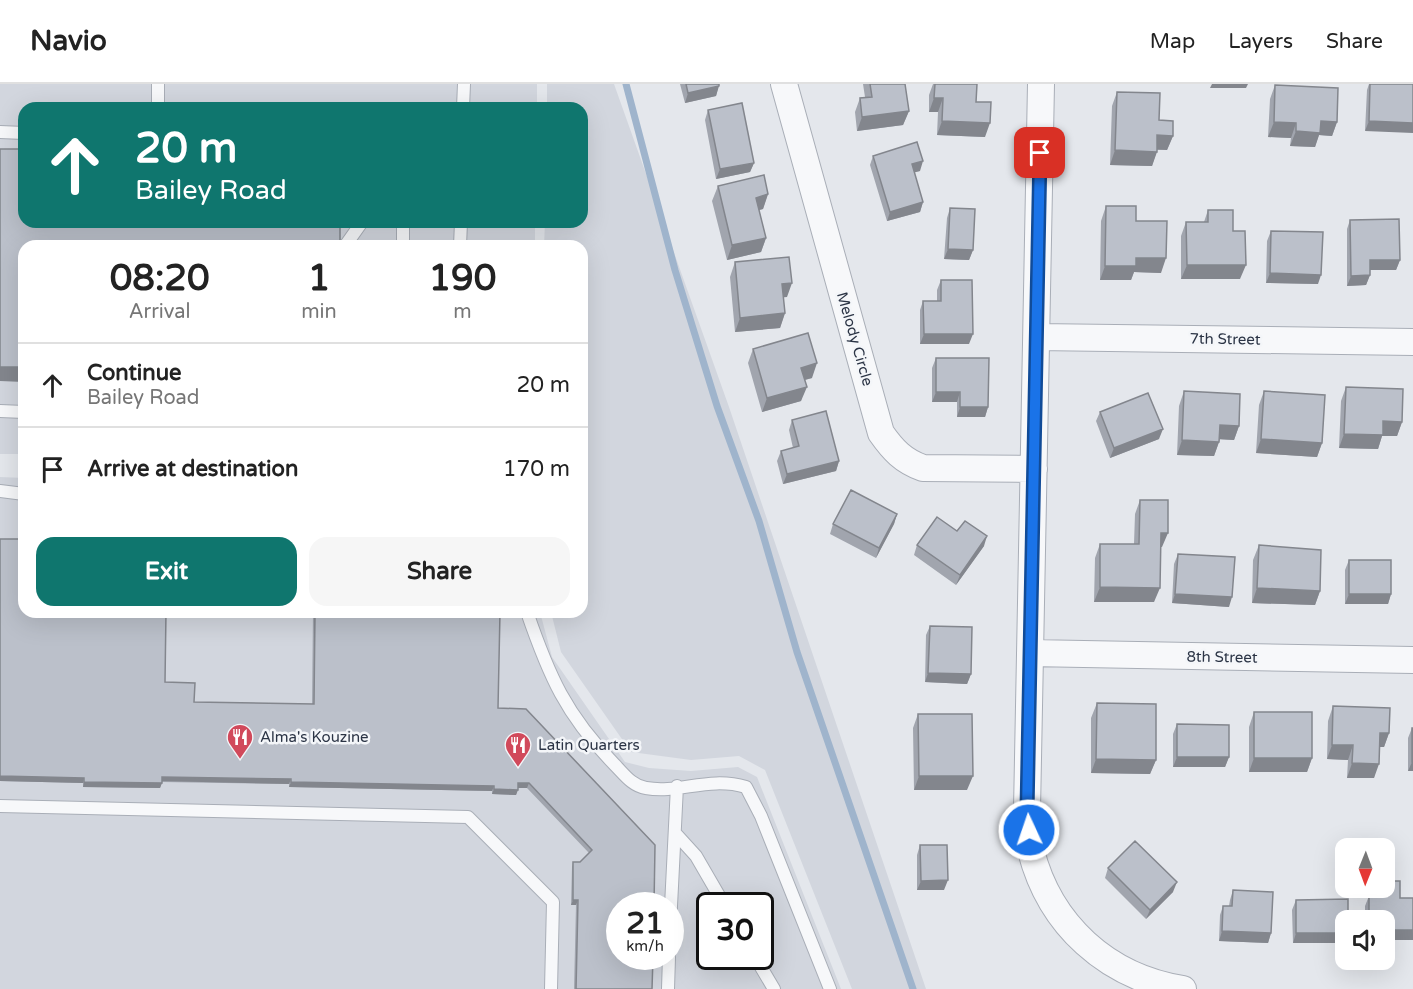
<!DOCTYPE html>
<style>
:root{--surface:#fff;--page:#f6f6f6;--text:#222;--muted:#767676;--line:#e0e0e0;--accent:#0f766e}
body{margin:0;font-family:"Varela Round",sans-serif;background:var(--page);color:var(--text);height:100vh;display:flex;flex-direction:column;font-size:22px;white-space:nowrap}
*{box-sizing:border-box;margin:0}
p{font-size:20px;color:var(--muted)}
.icon{flex:none;width:33px;height:33px;fill:none;stroke:currentColor;stroke-width:2;stroke-linecap:round;stroke-linejoin:round}
.map{position:relative;flex:1;overflow:hidden}
.side{position:absolute;left:18px;top:156px;width:570px;height:378px;display:flex;flex-direction:column;background:var(--surface);border-radius:18px;box-shadow:0 6px 24px #0002}
.side>*{flex:none}
.banner{position:absolute;left:18px;top:18px;width:570px;height:126px;border-radius:18px;box-shadow:0 6px 24px #0002;background:#0f766e;color:#fff;overflow:hidden}
.needle{width:39px;rotate:181deg}
.controls{position:absolute;left:1335px;top:754px;display:grid;gap:12px}
.controls a{display:grid;place-items:center;width:60px;height:60px;border-radius:12px;background:var(--surface);box-shadow:0 6px 24px #0002;font-size:30px}
.speed{position:absolute;left:606px;top:808px;display:flex;gap:12px;font-size:30px;font-weight:700;text-align:center}
.speed>*{display:grid;place-content:center;width:78px;height:78px;border-radius:50%;background:var(--surface);box-shadow:0 6px 24px #0002;line-height:1}
.speed small{font-size:15px;font-weight:400}
.speed .limit{border:3px solid #111;border-radius:9px;background:#fff;color:#111}
.pin{position:absolute;display:grid;place-items:center;width:51px;height:51px;color:#fff;margin:-26px;border-radius:12px;box-shadow:0 3px 9px #0006}
.me{position:absolute;width:66px;margin:-33px;rotate:357deg;stroke-linejoin:round;filter:drop-shadow(0 0 4px #0008)}
.turn{display:flex;align-items:center;gap:21px;height:126px;padding:0 18px;font-size:27px}
.turn .icon{width:78px;height:78px;stroke-width:2.5}
.turn b{display:block;font-size:42px;line-height:51px}
.eta{display:flex;justify-content:space-evenly;align-items:center;height:102px;text-align:center}
.eta b{font-size:36px;font-weight:700;line-height:42px}
.action{display:flex;gap:12px;margin-top:auto;padding:12px 18px}
.action a{flex:1;height:69px;border-radius:18px;background:var(--accent);color:#fff;font-size:24px;font-weight:700;line-height:69px;text-align:center}
.action a+a{background:var(--page);color:var(--text)}
ul{padding:0;list-style:none}
li{display:flex;align-items:center;gap:18px;height:84px;padding:0 18px;border-top:2px solid var(--line)}
li div{flex:1}
li b{display:block;font-size:22px}
li em{font-style:normal}
header{display:flex;align-items:center;gap:36px;box-sizing:border-box;height:84px;padding:0 30px;background:var(--surface);border-bottom:2px solid var(--line)}
header strong{font-size:28px}
nav{display:flex;gap:33px;margin-inline-start:auto;font-size:21px}
.map>svg:first-child{display:block}
.built{fill:#d2d6de;fill-rule:evenodd}
.lines{fill:none;stroke-linecap:round;stroke-linejoin:round}
.stream{stroke:#9fb4cc;stroke-width:7}
.lane-casing{stroke:#a9aeb7;stroke-width:14}
.street-casing{stroke:#a9aeb7;stroke-width:28}
.lane{stroke:#f7f8fa;stroke-width:12}
.street{stroke:#f7f8fa;stroke-width:26}
.wall{fill:#a1a5ae}
.shaded-wall{fill:#83868d}
.building{fill:#bbc0ca;stroke:#83868d;stroke-width:1.5}
.route-casing{stroke:#114b97;stroke-width:15}
.route{stroke:#1a73e8;stroke-width:10}
.labels{text-anchor:middle;stroke-width:5;stroke-linejoin:round;paint-order:stroke}
.street-label{font-size:15px;fill:#2b3445;stroke:#f4f6f9}
.poi-label{font-size:15px;fill:#2b3445;stroke:#f4f6f9;text-anchor:start}
</style>
<header>
<strong>Navio</strong>
<nav><a>Map</a><a>Layers</a><a>Share</a></nav>
</header>
<div class="map">
<svg width="1413" height="905" viewBox="0 0 1413 905">
<rect width="100%" height="100%" fill="#e4e7ec"/>
<path class="built" d="M0,0H537V24H24V138H535V162H24V370H0Z
M547,0H614L729,323L926,905H852L765,686L739,672L691,676L631,668L561,568L551,528H582V162H544L545,138H582V24H547Z
M0,393L24,394V528H540L552,573L625,678L649,684L691,687L738,683L757,693L841,905H0ZM620,822H670V873H620ZM710,822H760V873H710Z"/>
<g class="lines">
<path class="stream" d="M626,0L675,186L717,322L759,437L797,568L913,905"/>
<g class="lane-casing">
<path id="lane" d="M158,24V0
M463,24L464,0
M0,48L24,49
M345,162L362,138
M403,162V138
M460,162L461,138
M0,327L24,328
M0,407L24,410
M527,528C549,592 566,631 614,680C624,690 632,702 646,704C679,710 708,692 746,703L761,732L830,905
M0,722L468,733L553,818L551,905
M676,750L696,772L725,822
M670,842L677,702
M755,873L774,905
M668,905L669,873"/>
</g>
<g class="street-casing">
<path id="street" d="M784,0L881,349C893,366 903,377 923,384L1034,385
M1041,0L1027,726C1028,739 1028,754 1031,767C1050,841 1107,893 1183,905
M1037,253L1413,258
M1030,569L1413,576"/>
</g>
<use href="#lane" class="lane"/>
<use href="#street" class="street"/>
</g>
<path class="wall" d="M680,0H719L716,12L685,19Z
M863,0H905L909,27L903,41L857,47L855,28L860,14L865,13Z
M933,0H977L976,18L985,53L937,51L938,28H929V11Z
M1369,0H1413L1365,47L1367,6Z
M1275,1L1337,38L1332,52L1319,51L1315,63L1290,62L1291,54L1268,53L1270,15Z
M1117,8L1159,36L1173,52L1167,66H1157L1152,82L1110,81L1112,22Z
M708,26L754,79L750,88L716,95L705,36Z
M873,72L920,87L914,88L923,118L920,128L887,137L870,81Z
M718,102L768,110L763,125L759,126L766,154L761,168L727,176L712,117Z
M1106,122L1136,137L1161,189L1134,188L1131,196H1100L1101,137Z
M950,124L973,166L969,176L944,175L947,134Z
M1208,126L1233,147L1240,195H1181V152L1186,138H1204Z
M1350,136L1400,176L1396,186H1370V191L1366,201L1347,202V145Z
M1271,147L1318,200L1266,199L1267,157Z
M735,178L787,213H783L785,229L780,244L735,248L730,193Z
M941,196L969,260H920V226L923,217H937V206Z
M753,265L812,294L805,296L801,317L762,328L748,279Z
M936,274L988,323L985,333H957V318H932V284Z
M1346,303L1402,338L1397,352H1382L1378,365L1339,364L1341,317Z
M1184,307L1239,342L1234,356L1220,355L1214,372L1177,371L1179,322Z
M1264,307L1322,359L1317,373L1256,369L1259,321Z
M1100,328L1159,355L1110,374L1096,337Z
M792,336L839,377L836,387L783,400L777,377L781,367L793,364L789,346Z
M1140,416L1162,463H1160L1154,518H1094L1095,474L1100,460H1134L1135,430Z
M897,430L894,440L876,474L830,450L833,440Z
M957,447L984,462L956,501L914,471L917,461Z
M0,455L165,598L194,618L312,620L313,528H500L498,624L655,761L652,905H574L576,821H571L572,783L573,778H580L589,769L527,704H518L516,711L492,710V707L289,703V700L162,698L160,704L83,703V699L0,697Z
M1259,461L1320,507L1315,521L1252,519L1253,476Z
M1178,470L1229,523L1172,519L1174,480Z
M1349,476L1391,510L1388,520H1345V486Z
M930,542L971,590L967,600L925,598L926,551Z
M1097,619L1156,676L1150,690L1091,689V634Z
M1333,622L1389,649L1384,663H1379L1374,694H1347L1348,676L1327,675L1328,637Z
M1254,628L1312,674L1307,688H1249V643Z
M918,630L967,706H914L913,644Z
M1177,640L1229,673L1225,683H1173V650Z
M1412,644H1413V687H1408V654Z
M920,761L944,806H917V771Z
M1108,784L1173,808L1146,835L1105,794Z
M1388,797L1400,814H1413V856H1384V837H1365V822L1369,812H1384V807Z
M1233,806L1271,849L1268,859L1219,857L1220,831L1223,822H1229L1230,816Z
M1296,816L1345,859H1293L1292,826Z"/>
<path class="shaded-wall" d="M1212,0H1248L1246,4H1210Z
M719,2L716,12L685,19L688,9Z
M934,14H943L938,28H929Z
M909,27L903,41L857,47L862,33Z
M942,37L990,39L985,53L937,51Z
M1321,37L1337,38L1332,52L1319,51L1315,63L1290,62L1296,47Z
M1369,37L1413,39V49L1365,47Z
M1274,38L1296,39L1291,54L1268,53Z
M1157,51L1173,52L1167,66L1152,65Z
M1115,66L1157,68L1152,82L1110,81Z
M923,77L920,87L908,90L912,80Z
M754,79L750,88L716,95L720,85Z
M768,110L763,125L751,128L756,114Z
M923,118L920,128L887,137L890,128Z
M766,154L761,168L727,176L732,161Z
M948,165L973,166L969,176L944,175Z
M1136,174H1166L1161,189L1134,188L1131,196H1100L1105,182Z
M1370,176H1400L1396,186H1366Z
M1187,181H1246L1240,195H1181Z
M1270,189L1321,191L1318,200L1266,199Z
M1370,191L1366,201L1347,202L1351,192Z
M792,199L787,213L777,214L782,200Z
M785,229L780,244L735,248L740,234Z
M924,250H973L969,260H920Z
M817,279L812,294L796,298L801,284Z
M0,283H24V298L0,297Z
M807,303L801,317L762,328L767,314Z
M936,308H960L957,318H932Z
M960,323H988L985,333H957Z
M1383,337L1402,338L1397,352H1382L1378,365L1339,364L1344,350Z
M1220,341L1239,342L1234,356L1215,355Z
M1163,345L1159,355L1110,374L1114,364Z
M1261,355L1322,359L1317,373L1256,369Z
M1182,356L1219,358L1214,372L1177,371Z
M839,377L836,387L783,400L787,390Z
M897,430L894,440L876,474L879,464Z
M1161,449H1168L1162,463H1155Z
M987,452L984,462L956,501L960,491Z
M1100,503L1160,504L1154,518H1094Z
M1257,504L1320,507L1315,521L1252,519Z
M1175,510L1232,513L1229,523L1172,519Z
M1349,510H1391L1388,520H1345Z
M928,589L971,590L967,600L925,598Z
M1380,649H1389L1384,663H1375Z
M1332,661H1353L1348,676L1327,675Z
M1177,673H1229L1225,683H1173Z
M1254,674H1312L1307,688H1249Z
M1096,675L1156,676L1150,690L1091,689Z
M1412,678H1413V687H1408Z
M1352,679L1379,680L1374,694H1347Z
M0,692L84,694L83,699L0,697Z
M919,692H973L967,706H914Z
M162,693L291,695L289,700L160,697Z
M84,698L162,699L160,704L83,703Z
M291,698L494,702L492,707L289,703Z
M518,699H529L527,704H516Z
M494,705L518,706L516,711L492,710Z
M948,796L944,806H917L921,797Z
M1177,798L1173,808L1146,835L1150,826Z
M573,816H578L576,821H571Z
M1384,846H1413V856H1384Z
M1222,847L1271,849L1268,859L1219,857Z
M1296,849H1346V858L1345,859H1293Z"/>
<path class="building" d="M686,0H719V2L688,9Z
M870,0H905L909,27L862,33L860,14L872,13Z
M935,0H977L976,18H991L990,39L942,37L943,14H934Z
M1370,0H1413V39L1369,37Z
M1275,1L1338,4L1337,38L1321,37L1320,49L1296,47V39L1274,38Z
M1117,8L1160,9L1159,36L1173,37V52L1157,51V68L1115,66Z
M742,19L754,79L720,85L708,26Z
M917,58L923,77L912,80L923,118L890,128L873,72Z
M0,65H24V138H340V162H24V283H0Z
M764,91L768,110L756,114L766,154L732,161L718,102Z
M1106,122H1136V137H1167L1166,174H1136V182H1105Z
M950,124L975,125L973,166L948,165Z
M1208,126H1233V147H1245L1246,181H1187L1186,138H1208Z
M1399,135L1400,176H1370V191L1351,192L1350,136Z
M1271,147L1323,148L1321,191L1270,189Z
M789,173L792,199L782,200L785,229L740,234L735,178Z
M941,196H972L973,250H924L923,217H941Z
M808,249L817,279L801,284L807,303L767,314L753,265Z
M936,274H989L988,323H960V308H936Z
M1346,303L1403,305L1402,338L1383,337V351L1344,350Z
M1184,307L1240,310L1239,342L1220,341L1219,358L1182,356Z
M1264,307L1325,311L1322,359L1261,355Z
M1148,309L1163,345L1114,364L1100,328Z
M826,327L839,377L787,390L781,367L799,362L792,336Z
M851,406L897,430L879,464L833,440Z
M1140,416H1168V449H1161L1160,504L1100,503V460H1139Z
M937,433L957,447L965,437L987,452L960,491L917,461Z
M0,455H24V528H166L165,598L195,599L194,618L314,620L315,528H500L498,624L526,625L655,761L654,822H620V873H653L652,905H576L578,816H573V778H580L592,766L529,699H518V706L494,705V702L291,698V695L162,693V699L84,698V694L0,692Z
M1259,461L1321,466L1320,507L1257,504Z
M1178,470L1235,473L1232,513L1175,510Z
M1349,476H1391V510H1349Z
M930,542L972,543L971,590L928,589Z
M1097,619L1156,620V676L1096,675Z
M1333,622L1390,624L1389,649H1380L1379,680L1352,679L1353,661H1332Z
M1254,628H1312V674H1254Z
M918,630H972L973,692H919Z
M1177,640L1229,641V673H1177Z
M1412,644H1413V678H1412Z
M1135,757L1177,798L1150,826L1108,784Z
M920,761H947L948,796L921,797Z
M1388,797H1400V814H1413V846H1384V837H1369V812H1388Z
M1233,806L1273,808L1271,849L1222,847L1223,822H1232Z
M1348,815V837H1346V849H1296V816Z"/>
<g class="lines">
<g class="route-casing">
<path id="route" d="M1029,746L1027,726L1040,69"/>
</g>
<use href="#route" class="route"/>
</g>
<defs>
<g id="restaurant-pin" transform="scale(1.35)"><path d="M0 17L-7.5 6A9.5 9.5 0 1 1 7.5 6Z" fill="#d1495b" stroke="#f4f6f9"/><path d="M-5-6h1v4h1v-4h1v4h1v-4h1v5L-1.5 .5V6h-2V.5L-5-1ZM5-6V6H3V1.5H1.5Q1.5-4 5-6Z" fill="#fff"/></g>
</defs>
<g fill-rule="evenodd">
<use href="#restaurant-pin" x="240" y="653"/>
<use href="#restaurant-pin" x="518" y="661"/>
</g>
<g class="labels">
<g class="street-label">
<text transform="translate(855 255) rotate(74)" y="5">Melody Circle</text>
<text transform="translate(1225 255) rotate(1)" y="5">7th Street</text>
<text transform="translate(1222 573) rotate(1)" y="5">8th Street</text>
</g>
<g class="poi-label">
<text x="260" y="658">Alma's Kouzine</text>
<text x="538" y="666">Latin Quarters</text>
</g>
</g>
</svg>
<div class="controls">
<a><svg class="needle" viewBox="-14 -14 28 28"><path d="M0-13l5 13h-10z" fill="#e53935"/><path d="M0 13l5-13h-10z" fill="#767676"/></svg></a>
<a><svg class="icon" aria-label="sound" viewBox="0 0 24 24"><path d="M4 9h4l5-4v14l-5-4H4zM17 9q2 3 0 6"/></svg></a>
</div>
<div class="speed"><div>21<small>km/h</small></div><div class="limit">30</div></div>
<div class="pin" style="left:1040px;top:69px;background:#d93025"><svg class="icon" aria-label="arrive" viewBox="0 0 24 24"><path d="M6 21V4h12l-3 4 3 4H6"/></svg></div>
<svg class="me" style="left:1029px;top:746px" viewBox="-20 -20 40 40"><circle r="17" fill="#1a73e8" stroke="#fff" stroke-width="3"/><path d="M0-11L8 9 0 5-8 9z" fill="#fff"/></svg>
<div class="banner">
<div class="turn"><svg class="icon" aria-label="ahead" viewBox="0 0 24 24"><path d="M12 20V5M6 11l6-6 6 6"/></svg><div><b>20 m</b>Bailey Road</div></div>
</div>
<section class="side">
<div class="eta">
<div><b>08:20</b><p>Arrival</p></div>
<div><b>1</b><p>min</p></div>
<div><b>190</b><p>m</p></div>
</div>
<ul>
<li><svg class="icon" aria-label="ahead" viewBox="0 0 24 24"><path d="M12 20V5M6 11l6-6 6 6"/></svg><div><b>Continue</b><p>Bailey Road</p></div><em>20 m</em></li>
<li><svg class="icon" aria-label="arrive" viewBox="0 0 24 24"><path d="M6 21V4h12l-3 4 3 4H6"/></svg><div><b>Arrive at destination</b></div><em>170 m</em></li>
</ul>
<div class="action"><a>Exit</a><a>Share</a></div>
</section>
</div>
